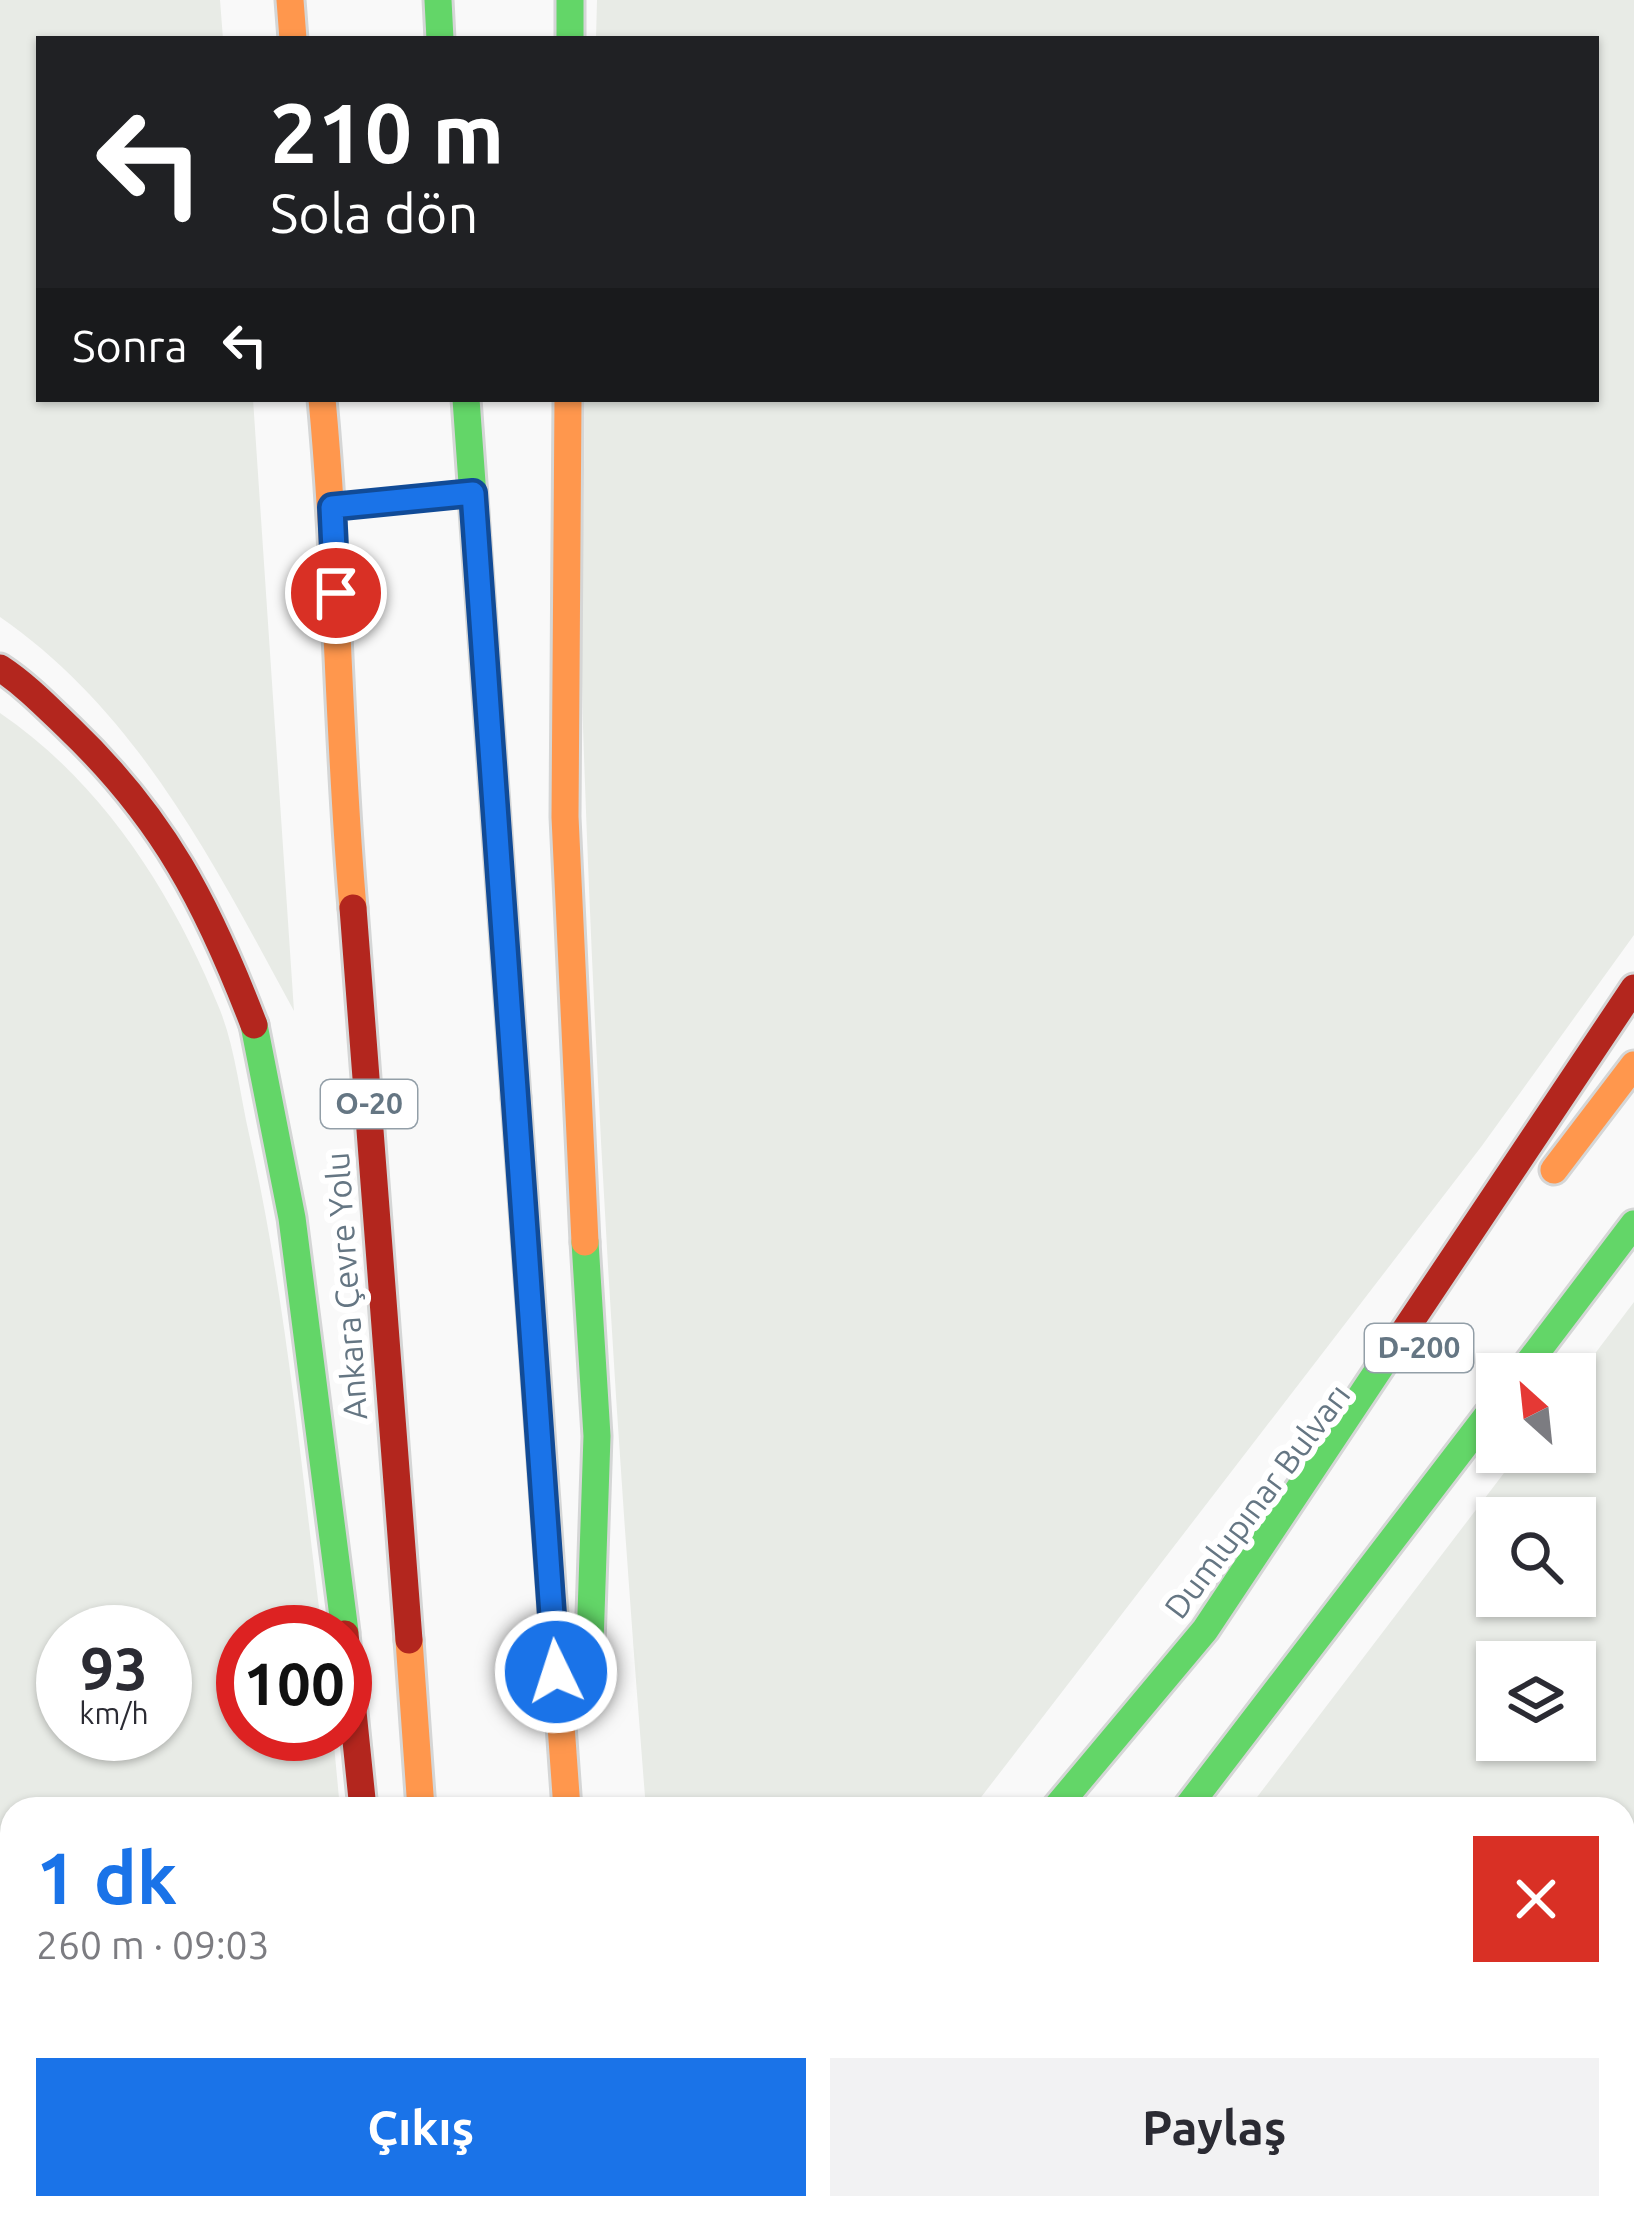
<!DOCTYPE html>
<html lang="tr">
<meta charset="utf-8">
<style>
:root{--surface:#fff;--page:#f2f2f3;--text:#2b2b33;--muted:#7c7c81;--accent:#1a73e8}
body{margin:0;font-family:Ubuntu,sans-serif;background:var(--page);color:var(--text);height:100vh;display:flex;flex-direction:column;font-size:45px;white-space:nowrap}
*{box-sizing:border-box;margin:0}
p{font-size:39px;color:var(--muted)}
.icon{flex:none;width:66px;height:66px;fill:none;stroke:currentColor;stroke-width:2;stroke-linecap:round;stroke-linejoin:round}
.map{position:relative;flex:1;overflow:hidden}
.side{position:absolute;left:0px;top:1797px;width:1635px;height:423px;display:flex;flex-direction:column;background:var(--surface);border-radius:36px 36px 0 0;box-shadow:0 3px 9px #0004}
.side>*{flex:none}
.top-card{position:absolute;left:36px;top:36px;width:1563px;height:366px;border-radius:0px;box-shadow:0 3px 9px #0004;background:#202124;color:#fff;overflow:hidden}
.needle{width:78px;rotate:333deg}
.buttons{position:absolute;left:1476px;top:1353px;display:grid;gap:24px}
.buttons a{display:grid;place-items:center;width:120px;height:120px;border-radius:0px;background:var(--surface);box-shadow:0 3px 9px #0004;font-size:60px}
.speed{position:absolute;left:36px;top:1605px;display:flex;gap:24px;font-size:60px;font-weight:700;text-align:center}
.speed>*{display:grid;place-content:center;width:156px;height:156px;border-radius:50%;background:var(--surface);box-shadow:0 3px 9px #0004;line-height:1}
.speed small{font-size:30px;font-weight:400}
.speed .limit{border:18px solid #d22;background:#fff;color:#111}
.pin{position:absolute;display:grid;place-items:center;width:102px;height:102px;color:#fff;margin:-51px;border:6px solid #fff;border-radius:50%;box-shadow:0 3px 12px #0007}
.me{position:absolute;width:132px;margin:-66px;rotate:356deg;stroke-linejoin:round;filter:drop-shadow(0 0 9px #0008)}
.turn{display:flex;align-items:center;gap:42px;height:252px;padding:0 36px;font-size:54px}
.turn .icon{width:156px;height:156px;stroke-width:2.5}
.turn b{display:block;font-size:84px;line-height:102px}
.then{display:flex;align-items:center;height:114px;padding:0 36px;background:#0003;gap:24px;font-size:45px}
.round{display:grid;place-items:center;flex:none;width:126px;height:126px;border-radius:0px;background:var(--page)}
.summary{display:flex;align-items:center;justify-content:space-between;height:204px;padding:0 36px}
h1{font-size:72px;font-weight:700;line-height:90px;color:var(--accent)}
.cta{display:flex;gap:24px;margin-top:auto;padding:24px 36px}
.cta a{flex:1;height:138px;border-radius:0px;background:var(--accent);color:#fff;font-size:48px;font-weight:700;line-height:138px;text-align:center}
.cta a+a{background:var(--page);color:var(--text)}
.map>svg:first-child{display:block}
.green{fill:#e8ebe6;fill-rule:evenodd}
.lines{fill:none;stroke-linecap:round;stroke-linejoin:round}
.fast-casing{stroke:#d5d6d6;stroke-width:33}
.slow-casing{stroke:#d5d6d6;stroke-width:33}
.jam-casing{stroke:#d5d6d6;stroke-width:33}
.lane{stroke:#cecfd0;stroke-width:16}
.fast{stroke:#63d668;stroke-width:27}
.slow{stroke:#ff974d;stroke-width:27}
.jam{stroke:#b3261e;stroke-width:27}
.route-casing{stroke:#114b97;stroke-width:30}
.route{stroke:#1a73e8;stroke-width:21}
.labels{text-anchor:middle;stroke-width:12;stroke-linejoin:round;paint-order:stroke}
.shield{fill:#fff;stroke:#939fa8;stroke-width:3}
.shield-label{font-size:30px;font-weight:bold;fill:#657683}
.street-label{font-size:33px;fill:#657683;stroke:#fff}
</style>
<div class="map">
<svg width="1634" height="2218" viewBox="0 0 1634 2218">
<rect width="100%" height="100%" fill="#f9f9f9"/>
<path class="green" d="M0,0H220L223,39H39V399H253L294,1011C215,866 140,714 0,617Z
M597,0H1634V935L1481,1147L972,1809H646C617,1449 595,1088 583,727C580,618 584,508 585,399H1596V39H596Z
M0,713C103,783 174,895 220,1010C235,1048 240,1094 249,1134C286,1298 301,1466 322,1632H243V1734H333L340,1809H12V2208H381L382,2218H0ZM63,1632H165V1734H63Z
M1634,1302V2092L1623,2088V1809H1248L1520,1452H1575V1380ZM1575,1518V1596H1497V1518ZM1575,1662V1740H1497V1662Z
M1623,2161L1634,2165V2218H1030L1048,2208H1623Z"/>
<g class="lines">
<g class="fast-casing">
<path id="fast" d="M438,0L440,39
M570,0V39
M466,399L516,1098
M254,1025L292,1218L345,1632
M585,1242L597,1436L589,1673
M1520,1374L1634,1224
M1055,1809L1205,1630L1393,1348
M1186,1809L1497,1403
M598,2208L599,2218"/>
</g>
<g class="slow-casing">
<path id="slow" d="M290,0L293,39
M322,399C338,569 338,739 353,908
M568,399L565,817L585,1242
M516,1098L567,1809
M1554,1170L1634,1065
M409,1640L421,1809
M1623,2125L1634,2128
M461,2208L462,2218
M713,2218L721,2208
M877,2218L885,2208"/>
</g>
<g class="jam-casing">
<path id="jam" d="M0,668C26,685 47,707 70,729C164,819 208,905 254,1025
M353,908L409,1640
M1393,1348L1634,988
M345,1634L363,1809
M410,2208L412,2218
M991,2218L1006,2208"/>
</g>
<path class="lane" d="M343,506L466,493"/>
<use href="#fast" class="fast"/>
<use href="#slow" class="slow"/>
<use href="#jam" class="jam"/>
</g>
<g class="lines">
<g class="route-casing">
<path id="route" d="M336,593L332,507L473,493L556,1672"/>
</g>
<use href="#route" class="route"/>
</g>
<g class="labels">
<g class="shield">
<rect x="321" y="1080" width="96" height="48" rx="9"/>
<rect x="1365" y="1324" width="108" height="48" rx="9"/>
</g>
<g class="shield-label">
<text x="369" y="1114">O-20</text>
<text x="1419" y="1358">D-200</text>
</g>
<g class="street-label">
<text transform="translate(346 1286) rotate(-94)" y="12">Ankara Çevre Yolu</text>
<text transform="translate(1257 1501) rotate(-53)" y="12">Dumlupınar Bulvarı</text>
</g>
</g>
</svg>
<div class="buttons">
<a><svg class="needle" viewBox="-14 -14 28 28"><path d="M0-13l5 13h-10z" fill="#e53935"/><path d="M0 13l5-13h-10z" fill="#7c7c81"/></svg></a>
<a><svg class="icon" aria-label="search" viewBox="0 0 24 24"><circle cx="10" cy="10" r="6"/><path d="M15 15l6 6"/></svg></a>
<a><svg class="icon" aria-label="layers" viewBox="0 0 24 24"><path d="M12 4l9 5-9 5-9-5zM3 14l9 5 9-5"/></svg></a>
</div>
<div class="speed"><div>93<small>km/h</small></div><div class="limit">100</div></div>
<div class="pin" style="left:336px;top:593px;background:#d93025"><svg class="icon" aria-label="arrive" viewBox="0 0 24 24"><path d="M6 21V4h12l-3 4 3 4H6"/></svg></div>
<svg class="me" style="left:556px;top:1672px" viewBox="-20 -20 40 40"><circle r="17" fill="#1a73e8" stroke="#fff" stroke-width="3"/><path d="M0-11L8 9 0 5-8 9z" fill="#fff"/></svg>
<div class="top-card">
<div class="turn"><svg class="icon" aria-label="left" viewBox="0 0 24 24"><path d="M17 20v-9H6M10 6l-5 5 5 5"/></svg><div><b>210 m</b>Sola dön</div></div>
<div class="then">Sonra<svg class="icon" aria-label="left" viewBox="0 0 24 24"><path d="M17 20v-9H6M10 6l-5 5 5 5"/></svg></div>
</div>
<section class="side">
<div class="summary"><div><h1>1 dk</h1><p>260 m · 09:03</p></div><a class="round" style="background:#d93025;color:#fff"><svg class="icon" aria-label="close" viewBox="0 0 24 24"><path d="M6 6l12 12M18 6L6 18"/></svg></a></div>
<div class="cta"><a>Çıkış</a><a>Paylaş</a></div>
</section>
</div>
